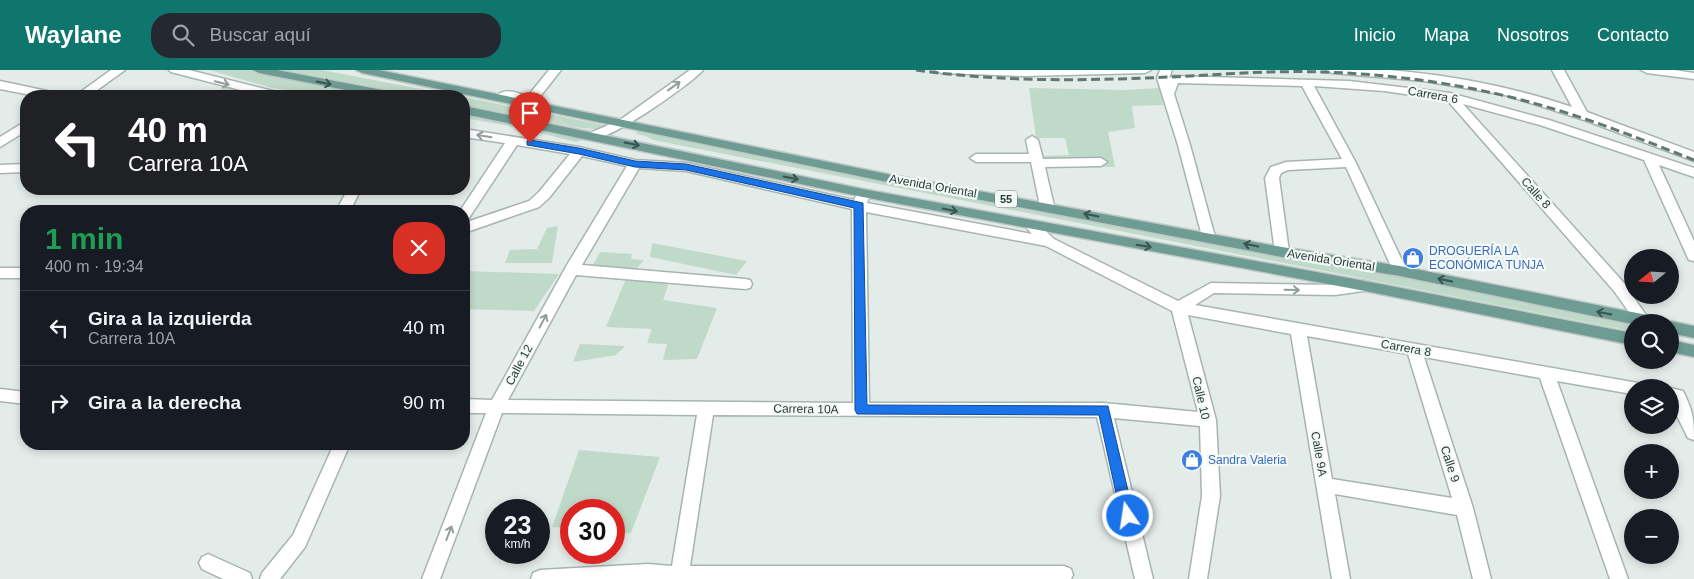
<!DOCTYPE html>
<html lang="es">
<meta charset="utf-8">
<style>
:root{--surface:#171b24;--page:#242831;--text:#f1f3f6;--muted:#9ea1a6;--line:#363941;--accent:#0f766e}
body{margin:0;font-family:Helvetica,sans-serif;background:var(--page);color:var(--text);height:100vh;display:flex;flex-direction:column;font-size:19px;white-space:nowrap}
*{box-sizing:border-box;margin:0}
p{font-size:16px;color:var(--muted)}
.icon{flex:none;width:28px;height:28px;fill:none;stroke:currentColor;stroke-width:2;stroke-linecap:round;stroke-linejoin:round}
.map{position:relative;flex:1;overflow:hidden}
.panel{position:absolute;left:20px;top:135px;width:450px;height:245px;display:flex;flex-direction:column;background:var(--surface);border-radius:20px;box-shadow:0 2px 8px #0003}
.panel>*{flex:none}
.guide{position:absolute;left:20px;top:20px;width:450px;height:105px;border-radius:20px;box-shadow:0 2px 8px #0003;background:#202124;color:#fff;overflow:hidden}
.needle{width:32px;rotate:252deg}
.buttons{position:absolute;left:1624px;top:179px;display:grid;gap:10px}
.buttons a{display:grid;place-items:center;width:55px;height:55px;border-radius:50%;background:var(--surface);box-shadow:0 2px 8px #0003;font-size:25px}
.speed{position:absolute;left:485px;top:429px;display:flex;gap:10px;font-size:25px;font-weight:700;text-align:center}
.speed>*{display:grid;place-content:center;width:65px;height:65px;border-radius:50%;background:var(--surface);box-shadow:0 2px 8px #0003;line-height:1}
.speed small{font-size:12px;font-weight:400}
.speed .limit{border:8px solid #d22;background:#fff;color:#111}
.pin{position:absolute;display:grid;place-items:center;width:42px;height:42px;color:#fff;margin:-51px -21px;border-radius:50% 50% 50% 0;rotate:-45deg;box-shadow:0 0 5px #0007}
.pin .icon{rotate:45deg}
.me{position:absolute;width:55px;margin:-28px;rotate:347deg;stroke-linejoin:round;filter:drop-shadow(0 0 4px #0008)}
.turn{display:flex;align-items:center;gap:18px;height:105px;padding:0 25px;font-size:22px}
.turn .icon{width:65px;height:65px;stroke-width:2.5}
.turn b{display:block;font-size:35px;line-height:42px}
.round{display:grid;place-items:center;flex:none;width:52px;height:52px;border-radius:20px;background:var(--page)}
.summary{display:flex;align-items:center;justify-content:space-between;height:85px;padding:0 25px}
h1{font-size:30px;font-weight:700;line-height:38px;color:#1e9e55}
ul{padding:0;list-style:none}
li{display:flex;align-items:center;gap:15px;height:75px;padding:0 25px;border-top:1px solid var(--line)}
li div{flex:1}
li b{display:block;font-size:19px}
li em{font-style:normal}
header{display:flex;align-items:center;gap:30px;box-sizing:border-box;height:70px;padding:0 25px;background:var(--accent);color:#fff}
header strong{font-size:24px}
nav{display:flex;gap:28px;margin-inline-start:auto;font-size:18px}
.search{width:350px;height:45px;background:var(--page);display:flex;align-items:center;gap:12px;box-sizing:border-box;padding:0 18px;border-radius:20px;color:var(--muted);font-size:19px}
.map>svg:first-child{display:block}
.green{fill:#c0dac9}
.lines{fill:none;stroke-linecap:round;stroke-linejoin:round}
.minor-casing{stroke:#a7b4b0;stroke-width:3}
.primary-casing{stroke:#c2c8c7;stroke-width:3}
.minor{fill:#fff;fill-rule:evenodd}
.primary{fill:#6e9c93;fill-rule:evenodd}
.rail{stroke:#607772;stroke-width:3;stroke-dasharray:9 4.5;stroke-linecap:butt}
.oneway{stroke:#929e9b}
.oneway2{stroke:#38544e}
.route{fill:#1a73e8;stroke:#114b97}
.labels{text-anchor:middle;stroke-width:4.5;stroke-linejoin:round;paint-order:stroke}
.shield{fill:#f4f9f7;stroke:#647571;stroke-width:1}
.shield-label{font-size:11px;font-weight:bold;fill:#263c37}
.street-label{font-size:12px;fill:#263c37;stroke:#f4f9f7}
.shop-label{font-size:12px;fill:#366cbe;stroke:#f4f9f7;text-anchor:start}
</style>
<header>
<strong>Waylane</strong>
<div class="search"><svg class="icon" aria-label="search" viewBox="0 0 24 24"><circle cx="10" cy="10" r="6"/><path d="M15 15l6 6"/></svg>Buscar aquí</div>
<nav><a>Inicio</a><a>Mapa</a><a>Nosotros</a><a>Contacto</a></nav>
</header>
<div class="map">
<svg width="1694" height="509" viewBox="0 0 1694 509">
<rect width="100%" height="100%" fill="#e4ece9"/>
<path class="green" d="M209,0H251L383,26H326L272,18Z
M285,0H322L457,26H422Z
M227,14L269,26H213Z
M1029,18L1125,20L1160,18L1163,35L1132,36L1135,58L1108,62L1115,97H1042L1041,86L1069,85L1065,68H1036Z
M464,27L608,56L605,60L581,58L464,35Z
M464,42L521,53L594,71L582,70L576,72L515,57L464,48Z
M638,59L1196,166L1632,252V261L653,70L646,66L636,64Z
M558,156L552,193H505L510,180L537,179L547,158Z
M652,173L747,191L736,205L650,187Z
M600,182L632,184L631,189L644,190L633,203L591,198Z
M464,197H466L465,201L559,204L534,241L464,239Z
M627,206L669,212L663,230L717,238L697,289L663,290L667,274L647,273L652,259L606,257Z
M580,274L625,276L616,285L573,292Z
M579,380L660,387L631,463L614,462V440H571V458L552,457Z"/>
<g class="lines">
<g class="minor-casing">
<path id="minor" d="M111,0H125L89,26H75Z
M169,0H189L281,23L283,26H264L171,2Z
M549,0H561L535,33L531,34L508,28L501,32L495,28C504,16 516,23 528,26Z
M690,0H703C690,15 607,73 590,69L588,66L590,63L620,50Z
M935,0H1151L1145,3L1025,6L941,3Z
M1160,0H1172L1169,8L1174,6L1349,11L1450,23L1549,50L1694,98V107L1659,95L1694,171V191L1689,190L1687,186L1644,90L1540,55L1463,34L1624,213L1650,251L1636,252L1614,221L1447,30L1384,21L1314,16L1356,93L1407,201L1405,205L1400,206L1395,205L1346,97L1288,100L1281,103L1279,108L1289,182L1287,186H1277L1275,182L1265,108L1271,97L1286,92L1342,89L1302,16L1178,13L1174,24L1190,75L1215,167L1213,170H1203L1178,75L1157,8Z
M1326,0C1347,0 1367,0 1388,0C1450,5 1513,17 1572,37L1552,0H1564L1587,42L1694,82V91L1584,50L1505,25L1424,11L1332,3Z
M1641,0H1674L1694,3V9L1647,3Z
M0,11L52,22L58,26H36L0,19Z
M26,51V61L0,77V67Z
M464,59L579,77L635,90L686,93L854,130L857,124H867L869,127L867,133L1032,164L1025,156L1027,153H1037L1054,169L1178,231L1211,213L1335,215L1365,211L1370,212L1372,216L1370,220L1335,225L1214,223L1195,235L1638,313L1640,318H1632V324L1557,311L1628,509H1610L1540,308L1424,287L1473,438L1491,509H1473L1457,445L1335,424L1350,509H1332L1291,264L1188,245L1216,350L1220,426L1207,509H1189L1202,426L1200,356L1114,348L1153,509H1135L1097,347L713,345L690,496H1064L1071,499L1073,505L1071,509H531L533,503L540,500L648,494L672,496L697,345L502,343L440,509H422L486,343H464V329L492,330L567,195L627,96L582,86L549,128L539,137L464,163V153L529,131L539,122L570,84L517,75L469,148L464,150V141H460L505,73L464,67ZM639,98L686,101L852,139L853,333L508,330L576,205L745,219L750,218L752,214L750,210L745,209L582,195ZM866,142L1046,176L1172,241L1198,342L1104,333H869ZM1307,266L1408,284L1452,428L1332,409Z
M1032,66L1038,70L1043,89L1101,88L1107,92L1101,96L1045,97L1054,136L1052,139H1042L1040,136L1031,92H976L970,88L976,84H1029L1026,70Z
M26,94V102L0,103V95Z
M348,119H361L350,141H336Z
M0,198H26V208H0Z
M1670,318L1683,321C1693,342 1694,347 1694,370L1688,368L1670,332Z
M0,319L26,322V334L0,331Z
M334,374H350L305,477L280,509H260L262,503L293,465Z
M208,484L250,503L252,509H223L202,499L199,493L202,487Z"/>
</g>
<g class="primary-casing">
<path id="primary" d="M253,0H277L393,22L399,26H376L259,3Z
M356,0H379L892,105L1282,177L1400,196L1652,246L1657,248L1659,252L1632,254L1400,206L1282,187L892,113L362,3Z
M464,36L863,119L1365,211L1632,263V275L1365,221L863,127L464,44Z
M1670,251L1694,256V268L1670,263V252H1666Z
M1670,270L1694,275V287L1670,282Z"/>
</g>
<use href="#minor" class="minor"/>
<use href="#primary" class="primary"/>
<path class="rail" d="M916,0C993,11 1069,11 1146,8C1204,6 1263,0 1321,2C1393,4 1464,14 1533,33C1588,48 1641,69 1694,90"/>
</g>
<defs><path id="oneway-shaft" d="M-6 0H5M1.5-3L5.5 0L1.5 3" fill="none" stroke-width="1.6" stroke-linecap="round" stroke-linejoin="round" transform="scale(1.25)"/></defs>
<g class="oneway">
<use href="#oneway-shaft" transform="translate(222 13) rotate(14)"/>
<use href="#oneway-shaft" transform="translate(674 16) rotate(-36)"/>
<use href="#oneway-shaft" transform="translate(484 66) rotate(-171)"/>
<use href="#oneway-shaft" transform="translate(1292 220) rotate(1)"/>
<use href="#oneway-shaft" transform="translate(543 251) rotate(-62)"/>
<use href="#oneway-shaft" transform="translate(449 463) rotate(-69)"/>
</g>
<g class="oneway2">
<use href="#oneway-shaft" transform="translate(324 13) rotate(11)"/>
<use href="#oneway-shaft" transform="translate(632 74) rotate(12)"/>
<use href="#oneway-shaft" transform="translate(791 108) rotate(12)"/>
<use href="#oneway-shaft" transform="translate(950 140) rotate(11)"/>
<use href="#oneway-shaft" transform="translate(1091 145) rotate(-169)"/>
<use href="#oneway-shaft" transform="translate(1251 175) rotate(-168)"/>
<use href="#oneway-shaft" transform="translate(1144 176) rotate(10)"/>
<use href="#oneway-shaft" transform="translate(1445 210) rotate(-169)"/>
<use href="#oneway-shaft" transform="translate(1604 243) rotate(-169)"/>
</g>
<path class="route" d="M530,70L579,78L635,91L686,94L863,133L867,335L1108,336L1134,446L1132,450L1128,451L1123,450L1121,446L1099,345L857,344L855,340L854,138L686,100L635,97L579,84L527,75V71Z"/>
<defs>
<g id="shop-disc" transform="scale(1.125)"><circle r="9.5" fill="#3f7fe0" stroke="#f4f9f7"/><path d="M-5-2.5h2.3a2.7 3.5 0 0 1 5.4 0H5L5.5 6h-11ZM-1.5-2.5h3a1.5 2.3 0 0 0-3 0Z" fill="#fff"/></g>
</defs>
<g fill-rule="evenodd">
<use href="#shop-disc" x="1413" y="188"/>
<use href="#shop-disc" x="1192" y="390"/>
</g>
<g class="labels">
<rect class="shield" x="995" y="120.5" width="22" height="17" rx="4"/>
<g class="shield-label">
<text x="1006" y="133">55</text>
</g>
<g class="street-label">
<text transform="translate(1433 25) rotate(10)" y="4">Carrera 6</text>
<text transform="translate(933 116) rotate(10)" y="4">Avenida Oriental</text>
<text transform="translate(1536 123) rotate(48)" y="4">Calle 8</text>
<text transform="translate(1331 190) rotate(9)" y="4">Avenida Oriental</text>
<text transform="translate(1406 278) rotate(10)" y="4">Carrera 8</text>
<text transform="translate(519 295) rotate(-62)" y="4">Calle 12</text>
<text transform="translate(1201 328) rotate(77)" y="4">Calle 10</text>
<text transform="translate(806 339) rotate(1)" y="4">Carrera 10A</text>
<text transform="translate(1319 384) rotate(80)" y="4">Calle 9A</text>
<text transform="translate(1450 394) rotate(72)" y="4">Calle 9</text>
</g>
<g class="shop-label">
<text x="1429" y="185">DROGUERÍA LA<tspan x="1429" dy="14">ECONÓMICA TUNJA</tspan></text>
<text x="1208" y="394">Sandra Valeria</text>
</g>
</g>
</svg>
<div class="buttons">
<a><svg class="needle" viewBox="-14 -14 28 28"><path d="M0-13l5 13h-10z" fill="#e53935"/><path d="M0 13l5-13h-10z" fill="#9ea1a6"/></svg></a>
<a><svg class="icon" aria-label="search" viewBox="0 0 24 24"><circle cx="10" cy="10" r="6"/><path d="M15 15l6 6"/></svg></a>
<a><svg class="icon" aria-label="layers" viewBox="0 0 24 24"><path d="M12 4l9 5-9 5-9-5zM3 14l9 5 9-5"/></svg></a>
<a>+</a>
<a>−</a>
</div>
<div class="speed"><div>23<small>km/h</small></div><div class="limit">30</div></div>
<div class="pin" style="left:530px;top:73px;background:#d93025"><svg class="icon" aria-label="arrive" viewBox="0 0 24 24"><path d="M6 21V4h12l-3 4 3 4H6"/></svg></div>
<svg class="me" style="left:1128px;top:446px" viewBox="-20 -20 40 40"><circle r="17" fill="#1a73e8" stroke="#fff" stroke-width="3"/><path d="M0-11L8 9 0 5-8 9z" fill="#fff"/></svg>
<div class="guide">
<div class="turn"><svg class="icon" aria-label="left" viewBox="0 0 24 24"><path d="M17 20v-9H6M10 6l-5 5 5 5"/></svg><div><b>40 m</b>Carrera 10A</div></div>
</div>
<section class="panel">
<div class="summary"><div><h1>1 min</h1><p>400 m · 19:34</p></div><a class="round" style="background:#d93025;color:#fff"><svg class="icon" aria-label="close" viewBox="0 0 24 24"><path d="M6 6l12 12M18 6L6 18"/></svg></a></div>
<ul>
<li><svg class="icon" aria-label="left" viewBox="0 0 24 24"><path d="M17 20v-9H6M10 6l-5 5 5 5"/></svg><div><b>Gira a la izquierda</b><p>Carrera 10A</p></div><em>40 m</em></li>
<li><svg class="icon" aria-label="right" viewBox="0 0 24 24"><path d="M7 20v-9h11M14 6l5 5-5 5"/></svg><div><b>Gira a la derecha</b></div><em>90 m</em></li>
</ul>
</section>
</div>
